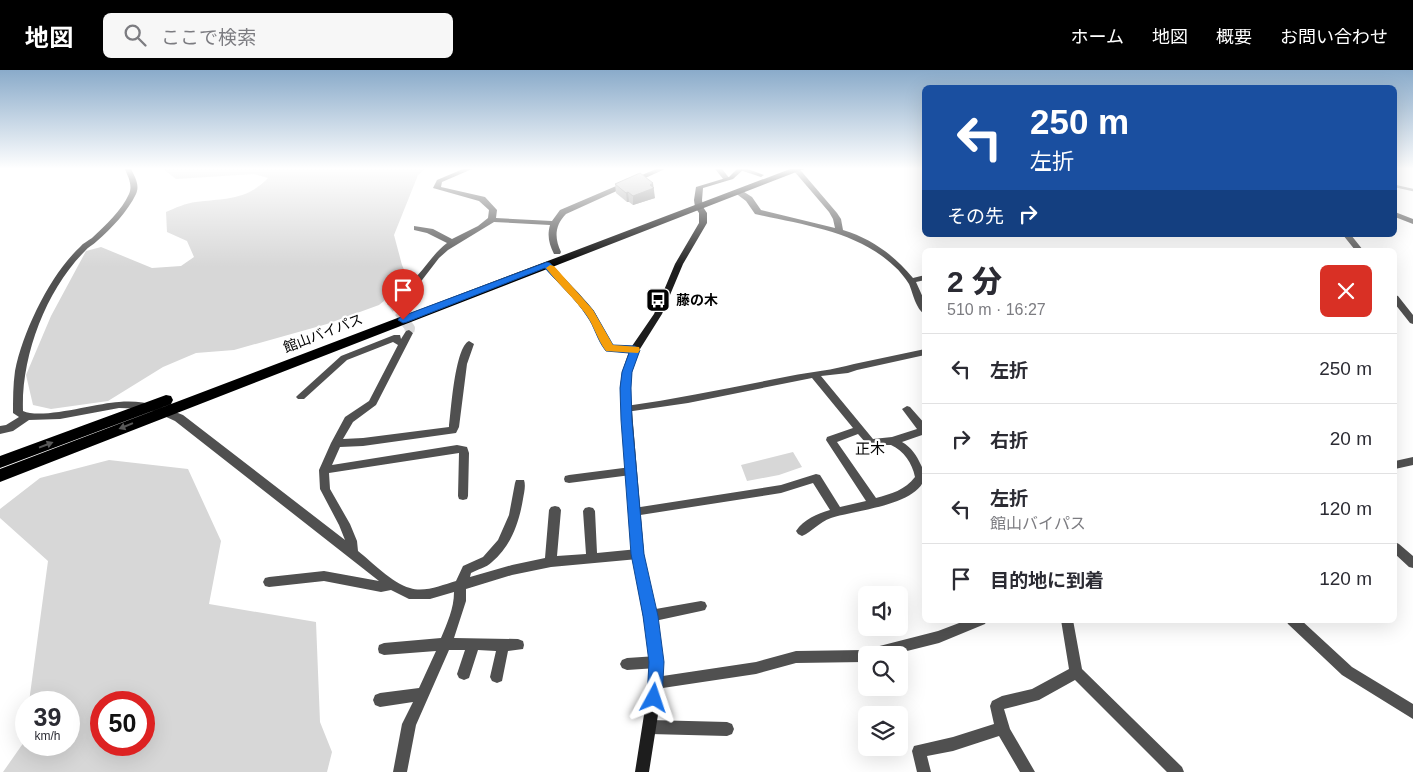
<!DOCTYPE html>
<html lang="ja">
<meta charset="utf-8">
<style>
:root{--surface:#fff;--page:#f7f7f7;--text:#2b2b33;--muted:#7c7c81;--line:#e1e1e2;--accent:#000}
body{margin:0;font-family:Arial,"Noto Sans JP",sans-serif;background:var(--page);color:var(--text);height:100vh;display:flex;flex-direction:column;font-size:19px;white-space:nowrap}
*{box-sizing:border-box;margin:0}
p{font-size:16px;color:var(--muted)}
.icon{flex:none;width:28px;height:28px;fill:none;stroke:currentColor;stroke-width:2;stroke-linecap:round;stroke-linejoin:round}
.map{position:relative;flex:1;overflow:hidden}
.side{position:absolute;left:922px;top:178px;width:475px;height:375px;display:flex;flex-direction:column;background:var(--surface);border-radius:8px;box-shadow:0 5px 20px #0002}
.side>*{flex:none}
.guide{position:absolute;left:922px;top:15px;width:475px;height:152px;border-radius:8px;box-shadow:0 5px 20px #0002;background:#1a4fa0;color:#fff;overflow:hidden}
.fabs{position:absolute;left:858px;top:516px;display:grid;gap:10px}
.fabs a{display:grid;place-items:center;width:50px;height:50px;border-radius:8px;background:var(--surface);box-shadow:0 5px 20px #0002;font-size:25px}
.speed{position:absolute;left:15px;top:621px;display:flex;gap:10px;font-size:25px;font-weight:700;text-align:center}
.speed>*{display:grid;place-content:center;width:65px;height:65px;border-radius:50%;background:var(--surface);box-shadow:0 5px 20px #0002;line-height:1}
.speed small{font-size:12px;font-weight:400}
.speed .limit{border:8px solid #d22;background:#fff;color:#111}
.pin{position:absolute;display:grid;place-items:center;width:42px;height:42px;color:#fff;margin:-51px -21px;border-radius:50% 50% 50% 0;rotate:-45deg;box-shadow:0 0 5px #0007}
.pin .icon{rotate:45deg}
.me{position:absolute;width:55px;margin:-28px;rotate:5deg;stroke-linejoin:round;filter:drop-shadow(0 0 4px #0008)}
.turn{display:flex;align-items:center;gap:18px;height:105px;padding:0 25px;font-size:22px}
.turn .icon{width:65px;height:65px;stroke-width:2.5}
.turn b{display:block;font-size:35px;line-height:42px}
.then{display:flex;align-items:center;height:48px;padding:0 25px;background:#0003;gap:10px;font-size:19px}
.round{display:grid;place-items:center;flex:none;width:52px;height:52px;border-radius:8px;background:var(--page)}
.head{display:flex;align-items:center;justify-content:space-between;height:85px;padding:0 25px}
h1{font-size:30px;font-weight:800;line-height:38px}
ul{padding:0;list-style:none}
li{display:flex;align-items:center;gap:15px;height:70px;padding:0 25px;border-top:1px solid var(--line)}
li div{flex:1}
li b{display:block;font-size:19px}
li em{font-style:normal}
header{display:flex;align-items:center;gap:30px;box-sizing:border-box;height:70px;padding:0 25px;background:var(--accent);color:#fff}
header strong{font-size:24px}
nav{display:flex;gap:28px;margin-inline-start:auto;font-size:18px}
.search{width:350px;height:45px;background:var(--page);display:flex;align-items:center;gap:12px;box-sizing:border-box;padding:0 18px;border-radius:8px;color:var(--muted);font-size:19px}
.map>svg:first-child{display:block}
.green{fill:#d7d7d7;fill-rule:evenodd}
.lines{fill:none;stroke-linecap:round;stroke-linejoin:round}
.stream{stroke:#9e9e9e;stroke-width:2.5}
.street-tunnel-far1{stroke:#d9d9d9;stroke-width:8;stroke-dasharray:8 4;stroke-linecap:butt}
.street-tunnel{stroke:#d9d9d9;stroke-width:10;stroke-dasharray:10 5;stroke-linecap:butt}
.street{fill:#505050;fill-rule:evenodd}
.secondary{fill:#1d1d1d;fill-rule:evenodd}
.highway{fill:#000;fill-rule:evenodd}
.wall{fill:#a5a5a5}
.shaded-wall{fill:#868686}
.building{fill:#c0c0c0;stroke:#868686}
.oneway{fill:#595959}
.route{fill:#1a73e8;stroke:#114b97}
.slow{fill:#f59e0b}
.labels{text-anchor:middle;stroke-width:4.5;stroke-linejoin:round;paint-order:stroke}
.poi-label{font-size:14px;font-weight:bold;fill:#000;stroke:#fff;text-anchor:start}
.street-label{font-size:14px;fill:#000;stroke:#fff}
.neighbourhood-label{font-size:15px;fill:#000;stroke:#fff}
</style>
<header>
<strong>地図</strong>
<div class="search"><svg class="icon" aria-label="search" viewBox="0 0 24 24"><circle cx="10" cy="10" r="6"/><path d="M15 15l6 6"/></svg>ここで検索</div>
<nav><a>ホーム</a><a>地図</a><a>概要</a><a>お問い合わせ</a></nav>
</header>
<div class="map">
<svg width="1413" height="702" viewBox="0 0 1413 702">
<rect width="100%" height="100%" fill="#fff"/>
<path class="green" d="M163,99H425L418,105L394,165L402,195L409,211L379,235L327,254L234,280L196,283L163,297L108,331L51,339L33,335L26,305L51,246L86,181L101,177L152,198L181,196L194,187L187,171L167,162L166,142C175,138 186,133 196,132C224,128 246,131 268,108L254,104L176,109Z
M793,382L802,397L779,405L747,411L741,395Z
M109,390L188,399L221,471L209,534L316,552L320,652L332,682L327,702H3L24,672L26,655V675H69V632H29L48,491L0,448V439L40,408ZM101,632H144V675H101Z"/>
<g class="lines">
<path class="stream" d="M1395,116L1413,120"/>
<path class="street-tunnel-far1" d="M391,233L407,254"/>
<path class="street-tunnel" d="M406,253L410,258L409,263"/>
<path class="street" d="M125,99H131C135,107 140,115 136,124C128,141 111,159 97,171C93,175 88,177 85,181C46,220 21,286 23,341C42,350 96,333 119,332C145,330 159,336 183,345L345,470L339,455L320,419L319,400L331,373L345,347L369,331L398,275L393,272L347,290L304,329H298L296,327L298,325L341,286L394,265H400L401,269L406,261L409,260L413,263L376,335L353,352L343,369L363,368L449,357C451,341 455,277 469,271L474,274L467,294L459,357L456,363L363,376L340,377L332,395L457,375L467,377L469,383L468,426L467,429L463,430L459,429L458,426L459,383L329,403L330,419L350,454L357,471L358,481C372,492 392,513 410,518C424,523 442,515 456,511L463,496L483,487L498,470L509,445L515,413L516,410H524C526,416 524,423 523,429C519,453 511,476 492,492C486,498 478,499 471,503L470,507L512,495L545,488L549,440L551,437L555,436L559,437L561,440L557,486L586,484L583,441L585,438L589,437L593,438L595,441L597,483L638,479L642,481L644,484L642,487L638,489L551,497L512,505L466,519V531L454,568L518,569L523,571L524,575L523,579L508,581L502,611L497,613L492,611L490,607L496,581L478,580L469,608L464,610L459,608L457,604L465,580H449L416,655L407,702H393L402,654L413,632L380,637L375,635L373,630L375,625L380,623L419,618L436,581L384,585L379,583L378,579L379,575L384,573L441,568C447,553 454,539 454,522L430,529H409L391,520L381,522L324,511L269,517L265,516L263,512L265,508L269,507L324,501L379,511L175,351L149,339L119,338L60,349L29,350L13,361L0,364V356L6,355L19,347L13,343C13,329 13,315 15,301C23,261 50,205 80,177C83,173 88,171 92,168C105,156 122,140 129,124C133,115 128,107 125,99Z
M463,99H472L442,112L441,117L485,127L497,140L496,148L552,151L560,140L656,99H665L566,144C555,155 554,168 561,182L560,184H554C549,174 547,166 550,155L494,152L448,180L439,188L419,214L400,227L394,235H388L387,233C392,223 400,221 408,214C423,203 431,185 447,173L427,163L414,160V156L433,159L452,169L478,156L488,148L489,140L479,131L433,118L437,110Z
M715,99H722L730,109L728,110H724Z
M737,99H748L764,105L761,107Z
M793,99H799L802,102L837,143L841,149L843,160C872,169 894,185 913,208L925,205V210L916,212L925,232V244C916,240 913,223 909,214C905,208 900,201 894,196C857,161 803,155 755,144L746,131L734,122L741,120L752,127L761,140L835,158L833,149L829,142L794,101Z
M1395,142L1413,149V154L1395,147Z
M1343,165H1351L1363,180H1355Z
M544,193H550C564,209 581,224 593,240C601,251 604,267 612,275L635,276L640,279L638,281L607,280C596,270 595,255 586,243C574,227 558,212 544,197Z
M1395,225L1398,226L1413,245V254L1410,253L1395,234Z
M925,279V285L857,300L848,303L821,306L873,369L892,367L917,359L902,339L907,336L910,337L925,354V364L902,372C911,377 917,386 921,395C923,399 926,405 924,410C914,436 855,440 831,448C819,452 812,462 802,466L798,464L796,461C804,449 817,444 830,440L813,413L781,423L634,446L630,445L628,442L630,439L634,438L781,415L816,404L820,405L840,437L866,431L826,370L827,367L853,358L812,308L688,333L626,342L621,339L626,336C681,328 735,317 790,306C811,302 833,300 854,294ZM858,364C873,382 870,374 891,375C904,381 912,393 915,407C905,420 891,424 876,428L837,372Z
M1413,387V395L1395,399V391Z
M631,397L635,398L636,401L635,404L631,405L569,413L565,412L564,409L565,406L569,405Z
M1395,472L1399,474L1413,486V498L1409,497L1395,484Z
M701,531L705,532L707,536L705,540L701,541L650,552L646,550L644,546L646,542L650,540Z
M967,550H987L985,554L939,573L891,585H866V591L864,592L796,593L756,604L656,619L651,617L649,613L651,609L656,607L756,592L796,581L864,580L938,561Z
M1061,550H1073L1082,599L1182,697L1184,702H1167L1075,610L1039,630L1004,639L1010,659L1035,702H1020L999,666L953,681L927,686L931,702H917L912,681L914,676L953,667L994,654L990,636L992,631L1002,626L1032,619L1069,599Z
M1286,550H1301L1352,597L1413,634V649L1342,605L1288,554Z
M657,586L662,588L663,592L662,596L657,598L627,600L622,598L620,594L622,590L627,588Z
M650,650L727,652L732,654L734,659L732,664L727,666L650,664L645,662L643,657L645,652Z"/>
<path class="secondary" d="M737,99H744L733,109L703,118L702,130L703,137L707,143V153L683,194L662,244L640,279L632,302L630,318L644,484L663,592V613L649,702H635L649,613L651,592L632,484L620,318L622,302L630,279L654,244L675,194L699,153V143L695,137L694,130L696,117L729,107Z"/>
<path class="highway" d="M790,99H804L0,412V399Z
M166,325L171,326L173,330L171,334L0,398V386Z"/>
</g>
<path class="wall" d="M615,114L655,128L633,135L629,132H627L616,123Z"/>
<path class="shaded-wall" d="M653,113L655,128L633,135V126L650,115Z
M628,122L629,132H627L626,123Z"/>
<path class="building" d="M640,103L653,113L650,115L654,118L633,126L628,122L626,123L615,114Z"/>
<defs><path id="oneway-solid" d="M-6-.8H1V-3.2L6.5 0L1 3.2V.8H-6Z" transform="scale(1.25)"/></defs>
<g class="oneway">
<use href="#oneway-solid" transform="translate(126 356) rotate(158)"/>
<use href="#oneway-solid" transform="translate(46 375) rotate(-21)"/>
</g>
<linearGradient id="sky" x2="0" y2="1"><stop stop-color="#8aabca"/><stop offset="0.5" stop-color="#fff"/><stop offset="1" stop-color="#fff" stop-opacity="0"/></linearGradient>
<rect width="1413" height="197" fill="url(#sky)"/>
<path class="route" d="M547,192L550,193L593,240L613,275L635,276L640,280L632,302L631,318L632,350L644,484L658,546L664,592L662,628L660,633L654,635L649,633L647,628L649,592L643,546L631,484L621,350L620,318L622,302L629,283L606,281C597,270 595,257 587,246C576,229 559,214 545,198L407,252L403,253L398,250L400,247Z"/>
<path class="slow" d="M550,195L554,196L593,240L613,275L639,277L640,280L638,283L606,281C597,269 594,255 585,243C573,227 558,214 546,198Z"/>
<defs>
<g id="bus-square" transform="scale(1.25)"><rect x="-9" y="-9" width="18" height="18" rx="4" fill="#000" stroke="#fff"/><path d="M-5-6H5V4H4V6H2V4H-2V6H-4V4H-5ZM-3.5-4V0h7V-4ZM-3.5 1.2v1.5H-2V1.2ZM2 1.2v1.5H3.5V1.2Z" fill="#fff"/></g>
</defs>
<g fill-rule="evenodd">
<use href="#bus-square" x="658" y="230"/>
</g>
<g class="labels">
<g class="poi-label">
<text x="676" y="235">藤の木</text>
</g>
<g class="street-label">
<text transform="translate(323 263) rotate(-21)" y="5">館山バイパス</text>
</g>
<g class="neighbourhood-label">
<text x="870" y="384">正木</text>
</g>
</g>
</svg>
<div class="fabs">
<a><svg class="icon" aria-label="sound" viewBox="0 0 24 24"><path d="M4 9h4l5-4v14l-5-4H4zM17 9q2 3 0 6"/></svg></a>
<a><svg class="icon" aria-label="search" viewBox="0 0 24 24"><circle cx="10" cy="10" r="6"/><path d="M15 15l6 6"/></svg></a>
<a><svg class="icon" aria-label="layers" viewBox="0 0 24 24"><path d="M12 4l9 5-9 5-9-5zM3 14l9 5 9-5"/></svg></a>
</div>
<div class="speed"><div>39<small>km/h</small></div><div class="limit">50</div></div>
<div class="pin" style="left:403px;top:250px;background:#d93025"><svg class="icon" aria-label="arrive" viewBox="0 0 24 24"><path d="M6 21V4h12l-3 4 3 4H6"/></svg></div>
<svg class="me" style="left:654px;top:628px" viewBox="-20 -20 40 40"><path d="M0-17L14 15 0 8-14 15z" fill="#1a73e8" stroke="#fff" stroke-width="4"/></svg>
<div class="guide">
<div class="turn"><svg class="icon" aria-label="left" viewBox="0 0 24 24"><path d="M17 20v-9H6M10 6l-5 5 5 5"/></svg><div><b>250 m</b>左折</div></div>
<div class="then">その先<svg class="icon" aria-label="right" viewBox="0 0 24 24"><path d="M7 20v-9h11M14 6l5 5-5 5"/></svg></div>
</div>
<section class="side">
<div class="head"><div><h1>2 分</h1><p>510 m · 16:27</p></div><a class="round" style="background:#d93025;color:#fff"><svg class="icon" aria-label="close" viewBox="0 0 24 24"><path d="M6 6l12 12M18 6L6 18"/></svg></a></div>
<ul>
<li><svg class="icon" aria-label="left" viewBox="0 0 24 24"><path d="M17 20v-9H6M10 6l-5 5 5 5"/></svg><div><b>左折</b></div><em>250 m</em></li>
<li><svg class="icon" aria-label="right" viewBox="0 0 24 24"><path d="M7 20v-9h11M14 6l5 5-5 5"/></svg><div><b>右折</b></div><em>20 m</em></li>
<li><svg class="icon" aria-label="left" viewBox="0 0 24 24"><path d="M17 20v-9H6M10 6l-5 5 5 5"/></svg><div><b>左折</b><p>館山バイパス</p></div><em>120 m</em></li>
<li><svg class="icon" aria-label="arrive" viewBox="0 0 24 24"><path d="M6 21V4h12l-3 4 3 4H6"/></svg><div><b>目的地に到着</b></div><em>120 m</em></li>
</ul>
</section>
</div>
